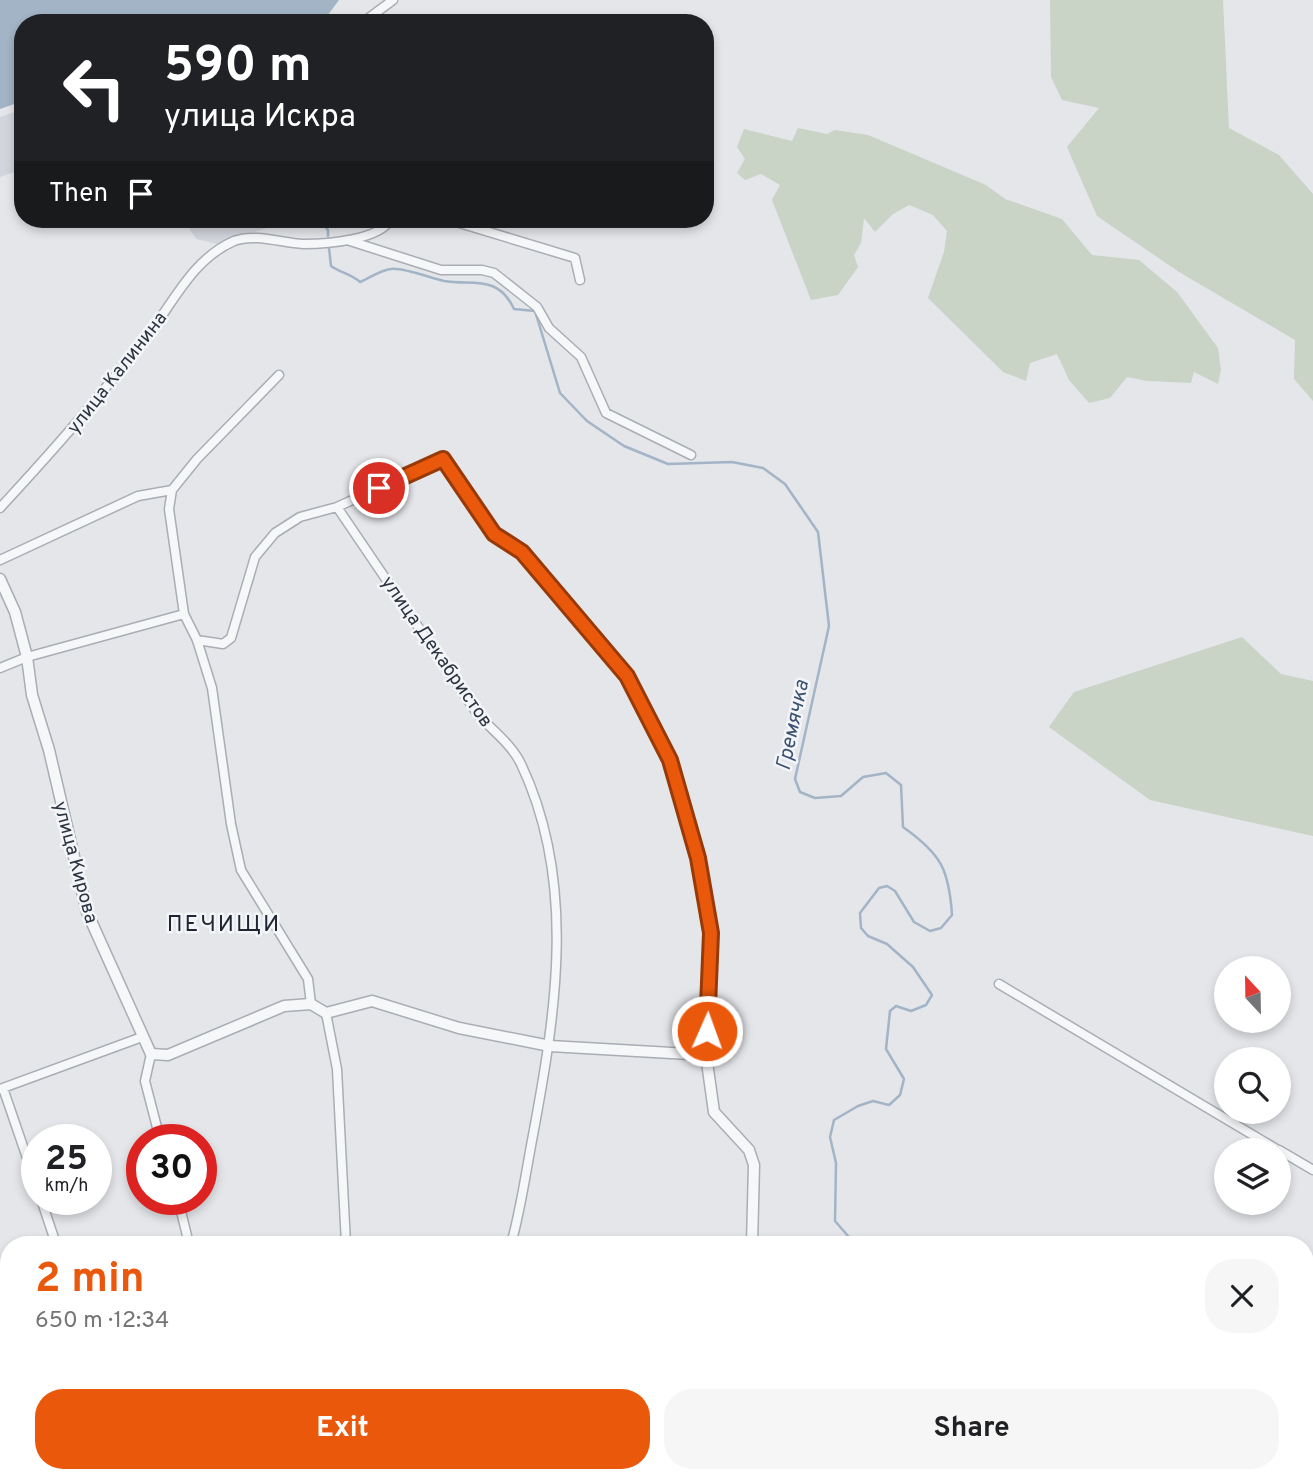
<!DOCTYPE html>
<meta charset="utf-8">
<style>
:root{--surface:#fff;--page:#f6f6f6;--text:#202124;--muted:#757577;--accent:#ea580c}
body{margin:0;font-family:Overpass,sans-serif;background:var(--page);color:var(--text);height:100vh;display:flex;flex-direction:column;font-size:26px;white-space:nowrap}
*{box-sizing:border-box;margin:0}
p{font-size:23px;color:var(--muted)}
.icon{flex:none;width:38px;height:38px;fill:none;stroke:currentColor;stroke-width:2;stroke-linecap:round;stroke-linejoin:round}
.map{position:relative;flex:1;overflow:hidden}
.drawer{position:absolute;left:0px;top:1236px;width:1314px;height:247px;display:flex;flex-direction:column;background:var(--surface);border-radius:28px 28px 0 0;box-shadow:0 4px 10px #0003}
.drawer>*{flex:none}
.top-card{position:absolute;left:14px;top:14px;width:700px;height:214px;border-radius:28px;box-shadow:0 4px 10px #0003;background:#202124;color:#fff;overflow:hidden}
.needle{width:46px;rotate:338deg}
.fabs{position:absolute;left:1214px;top:956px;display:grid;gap:14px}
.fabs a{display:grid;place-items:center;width:77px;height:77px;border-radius:50%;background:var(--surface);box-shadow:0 4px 10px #0003;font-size:35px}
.speed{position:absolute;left:21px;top:1124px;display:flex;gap:14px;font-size:35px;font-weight:700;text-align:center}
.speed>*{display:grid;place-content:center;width:91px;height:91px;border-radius:50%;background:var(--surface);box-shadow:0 4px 10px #0003;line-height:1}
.speed small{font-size:18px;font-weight:400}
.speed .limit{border:10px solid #d22;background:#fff;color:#111}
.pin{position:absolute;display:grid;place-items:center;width:60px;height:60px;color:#fff;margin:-30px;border:4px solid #fff;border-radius:50%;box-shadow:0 2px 7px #0007}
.me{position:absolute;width:77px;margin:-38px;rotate:2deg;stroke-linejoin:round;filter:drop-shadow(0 0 5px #0008)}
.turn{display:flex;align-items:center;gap:24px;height:147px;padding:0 35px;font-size:32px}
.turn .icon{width:91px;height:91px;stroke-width:2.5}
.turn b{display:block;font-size:49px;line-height:60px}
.then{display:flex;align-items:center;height:66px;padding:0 35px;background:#0003;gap:14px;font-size:26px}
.round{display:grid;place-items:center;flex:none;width:74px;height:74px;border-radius:28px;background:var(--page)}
.headline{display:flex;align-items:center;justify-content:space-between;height:119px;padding:0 35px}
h1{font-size:42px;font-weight:700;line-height:52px;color:var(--accent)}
.button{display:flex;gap:14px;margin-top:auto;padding:14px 35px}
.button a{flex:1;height:80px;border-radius:28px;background:var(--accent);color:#fff;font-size:28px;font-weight:700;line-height:80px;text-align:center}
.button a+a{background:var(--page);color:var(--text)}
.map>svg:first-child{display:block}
.built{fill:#d2d5dc}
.green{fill:#c9d3c6}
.water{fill:#a3b4c7}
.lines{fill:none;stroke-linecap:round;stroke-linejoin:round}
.stream{stroke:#a3b4c7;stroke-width:2.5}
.minor-casing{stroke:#a9adb4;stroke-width:11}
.tertiary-casing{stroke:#a9adb4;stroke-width:13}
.minor{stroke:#f6f7f9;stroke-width:8}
.tertiary{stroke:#f6f7f9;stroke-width:10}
.route-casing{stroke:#983908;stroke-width:18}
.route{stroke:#ea580c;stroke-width:12}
.labels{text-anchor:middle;stroke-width:5;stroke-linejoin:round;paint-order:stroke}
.street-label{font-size:19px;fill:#2d3441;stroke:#f3f5f8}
.water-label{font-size:21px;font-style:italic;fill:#3b5371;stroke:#f3f5f8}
.quarter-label{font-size:23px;letter-spacing:2px;fill:#1f2532;stroke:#f3f5f8}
</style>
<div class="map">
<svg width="1313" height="1482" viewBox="0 0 1313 1482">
<rect width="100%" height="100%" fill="#e4e6ea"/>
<path class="built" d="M23,109V169L0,177V117Z
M183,219H281L280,224L217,244L196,239Z"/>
<path class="green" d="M1050,0H1223L1229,128L1279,155L1313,194V401L1294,379L1295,340L1179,272L1097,216L1067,147L1099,108L1062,100L1051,77Z
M798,128L827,134L835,130L868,135L986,185L1005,199L1062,219L1092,255L1139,260L1177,292L1218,348L1221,370L1218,384L1194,372L1191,383L1147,381L1127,377L1110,398L1089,403L1069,380L1057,354L1030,363L1026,381L1003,372L928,298L944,252L947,231L933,215L909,205L893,214L875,232L864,218L861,243L854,255L858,267L838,295L811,300L772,200L780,185L761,174L745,180L737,173L745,159L737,147L744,129L792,141Z
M1242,637L1281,674L1313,681V836L1150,800L1049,727L1074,692Z"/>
<path class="water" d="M0,0H339L322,23H23V101L0,109Z"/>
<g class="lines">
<path class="stream" d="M319,219L328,230V236
M329,248L331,266C341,273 351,274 360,282C369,278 381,270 391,269C403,267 430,278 444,281C472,286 498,274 514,309L535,311L560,393L587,421L624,446L668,464L732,462L763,468L785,484L818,532L829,626L795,779L800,792L815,798L841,796L863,777L886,773L901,785L903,827C941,854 949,869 952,915L941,928L930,931L914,922L895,891L887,886L879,888L860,913L861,928L868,936L887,944L913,967L932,995L926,1005L911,1011L896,1006L890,1011L886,1049L904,1079L900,1095L889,1105L873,1101L858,1106L834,1120L830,1137L836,1163L835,1221L855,1244
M691,1474L692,1482"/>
<g class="minor-casing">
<path id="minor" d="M362,23L393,0
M446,219L575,258L580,280
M391,221L402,219
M350,241L441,270H482L494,273L537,307L549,328L581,357L606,413L691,455
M172,490L169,509L184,614L197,640L212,688L231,824L241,870L308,979L311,1004
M337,507L476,712C491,730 511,743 521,764C577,882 556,1012 533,1135C526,1171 521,1209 511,1244
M0,508C35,470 70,432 102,392C119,371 137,351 152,330C176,297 195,258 234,241C255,233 282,243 303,244C327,244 380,240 391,219
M0,560L138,496L172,490L197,459L279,375
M197,640L223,644L231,638L255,557L275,533L300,517L337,507L443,459L494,534L521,552L627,676L670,760L698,858L711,933L706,1055
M0,668L27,657L184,614
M999,984L1278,1150
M326,1013L337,1069L346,1244
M151,1054L145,1081L160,1139
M3,1088L37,1187
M0,1089L142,1037
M1279,1150L1313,1170
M41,1199L56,1244
M178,1199L189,1244
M1306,1304L1313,1300
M0,1323L9,1349
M1306,1389L1313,1391
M32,1482L34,1474
M168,1482L173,1474
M376,1482L384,1474"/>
</g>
<g class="tertiary-casing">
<path id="tertiary" d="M0,579L15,612L27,657L32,695L49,750L87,912L151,1054L168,1055L284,1006L311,1004L326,1013L372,1001L459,1028L550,1046L706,1055L714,1112L749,1150L754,1165L752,1244
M937,1474L959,1482"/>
</g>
<use href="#minor" class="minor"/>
<use href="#tertiary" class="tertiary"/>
</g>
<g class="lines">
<g class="route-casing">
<path id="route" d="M379,488L443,459L494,534L522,552L627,676L670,760L698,858L711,933L707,1031"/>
</g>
<use href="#route" class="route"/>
</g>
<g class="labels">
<g class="street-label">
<text transform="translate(116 372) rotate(-52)" y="7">улица Калинина</text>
<text transform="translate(438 651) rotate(55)" y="7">улица Декабристов</text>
<text transform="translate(77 862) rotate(75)" y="7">улица Кирова</text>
</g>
<g class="water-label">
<text transform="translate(792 725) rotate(-78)" y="7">Гремячка</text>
</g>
<g class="quarter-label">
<text x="224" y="931">ПЕЧИЩИ</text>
</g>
</g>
</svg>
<div class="fabs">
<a><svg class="needle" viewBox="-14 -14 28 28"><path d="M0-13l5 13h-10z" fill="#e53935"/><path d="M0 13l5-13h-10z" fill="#757577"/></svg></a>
<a><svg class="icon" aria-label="search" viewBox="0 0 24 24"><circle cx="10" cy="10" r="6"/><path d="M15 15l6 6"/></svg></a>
<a><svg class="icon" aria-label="layers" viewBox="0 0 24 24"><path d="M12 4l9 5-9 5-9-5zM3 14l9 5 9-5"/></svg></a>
</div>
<div class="speed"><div>25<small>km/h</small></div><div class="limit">30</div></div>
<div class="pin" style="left:379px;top:488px;background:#d93025"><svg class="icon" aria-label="arrive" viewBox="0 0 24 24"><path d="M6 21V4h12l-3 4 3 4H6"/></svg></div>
<svg class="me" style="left:707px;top:1031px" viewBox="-20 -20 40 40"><circle r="17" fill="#ea580c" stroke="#fff" stroke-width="3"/><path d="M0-11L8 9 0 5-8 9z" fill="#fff"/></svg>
<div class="top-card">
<div class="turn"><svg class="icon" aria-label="left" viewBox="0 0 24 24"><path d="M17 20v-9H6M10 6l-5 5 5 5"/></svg><div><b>590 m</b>улица Искра</div></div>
<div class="then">Then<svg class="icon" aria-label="arrive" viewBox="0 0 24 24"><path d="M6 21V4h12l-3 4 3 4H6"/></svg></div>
</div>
<section class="drawer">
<div class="headline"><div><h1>2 min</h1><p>650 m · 12:34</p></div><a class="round"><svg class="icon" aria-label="close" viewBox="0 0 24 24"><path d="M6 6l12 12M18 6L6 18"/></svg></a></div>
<div class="button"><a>Exit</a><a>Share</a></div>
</section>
</div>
